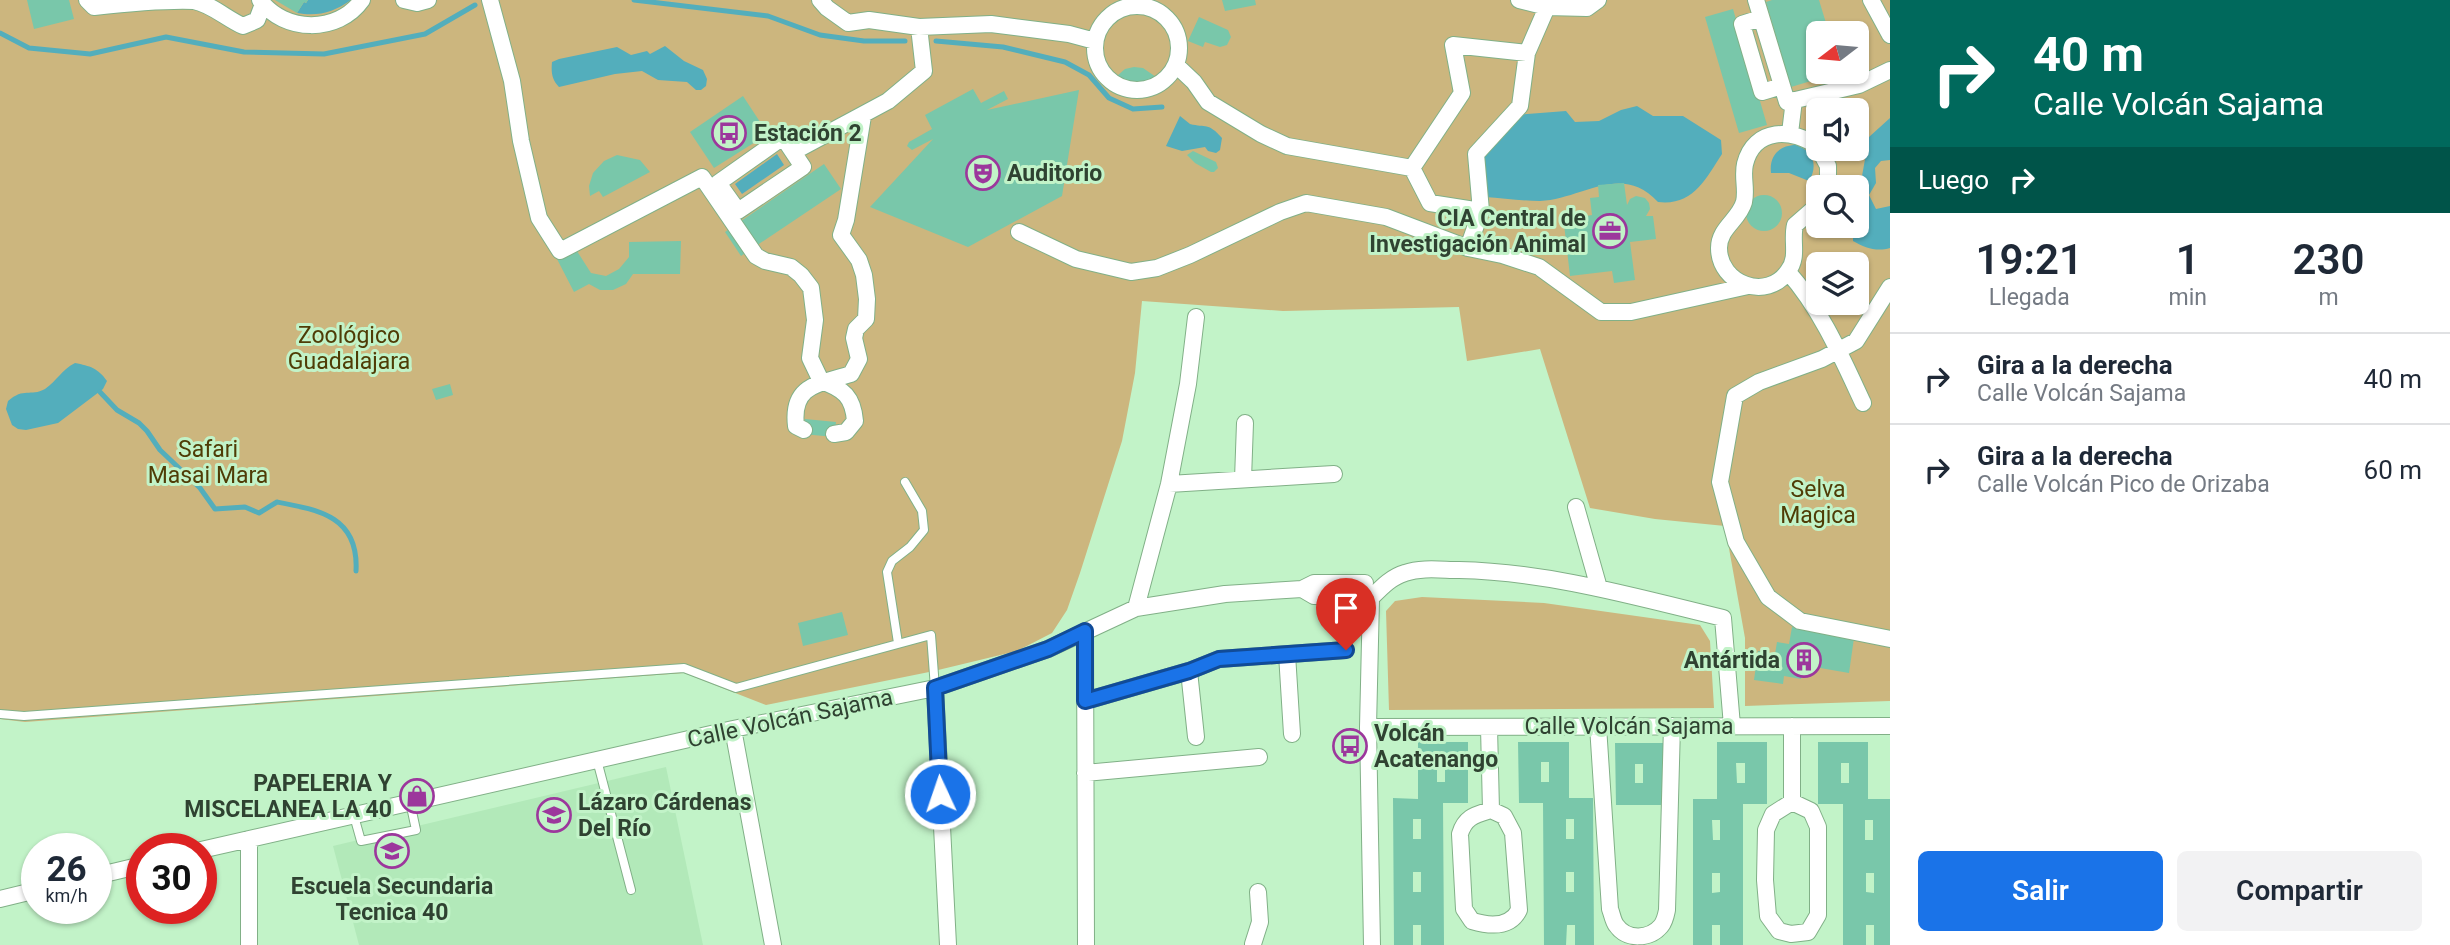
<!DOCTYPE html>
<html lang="es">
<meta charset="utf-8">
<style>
:root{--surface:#fff;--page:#f2f2f3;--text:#1f2937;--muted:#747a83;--line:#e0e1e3;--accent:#1a73e8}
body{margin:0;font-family:Roboto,sans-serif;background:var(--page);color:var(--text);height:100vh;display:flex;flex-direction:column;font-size:26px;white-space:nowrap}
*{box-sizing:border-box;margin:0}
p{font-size:23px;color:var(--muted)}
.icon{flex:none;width:38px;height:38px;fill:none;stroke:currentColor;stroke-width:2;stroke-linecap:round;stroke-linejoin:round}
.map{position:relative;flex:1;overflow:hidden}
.side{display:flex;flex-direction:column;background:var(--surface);width:560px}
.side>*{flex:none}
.hud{background:#00695c;color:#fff;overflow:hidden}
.needle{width:46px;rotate:254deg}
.tools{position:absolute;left:1806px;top:21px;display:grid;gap:14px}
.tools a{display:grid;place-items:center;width:63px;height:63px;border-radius:10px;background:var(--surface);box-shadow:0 2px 5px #0004;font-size:35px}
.speed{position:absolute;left:21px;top:833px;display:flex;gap:14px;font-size:35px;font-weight:700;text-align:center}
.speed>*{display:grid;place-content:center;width:91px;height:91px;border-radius:50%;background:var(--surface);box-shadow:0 2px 5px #0004;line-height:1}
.speed small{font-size:18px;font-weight:400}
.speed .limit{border:10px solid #d22;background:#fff;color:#111}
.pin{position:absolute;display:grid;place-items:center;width:60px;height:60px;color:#fff;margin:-72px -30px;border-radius:50% 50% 50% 0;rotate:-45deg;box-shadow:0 0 7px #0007}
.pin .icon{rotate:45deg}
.me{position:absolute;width:77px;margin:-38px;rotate:357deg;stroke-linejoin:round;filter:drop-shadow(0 0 5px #0008)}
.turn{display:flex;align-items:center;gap:24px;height:147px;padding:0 28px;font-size:32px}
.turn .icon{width:91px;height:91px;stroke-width:2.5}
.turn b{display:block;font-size:49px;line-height:60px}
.then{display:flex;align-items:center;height:66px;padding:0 28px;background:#0003;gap:14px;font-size:26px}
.eta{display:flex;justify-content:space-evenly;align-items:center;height:119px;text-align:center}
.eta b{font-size:42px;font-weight:600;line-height:49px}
.cta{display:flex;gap:14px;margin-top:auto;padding:14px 28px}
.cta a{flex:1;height:80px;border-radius:10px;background:var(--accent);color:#fff;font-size:28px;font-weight:600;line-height:80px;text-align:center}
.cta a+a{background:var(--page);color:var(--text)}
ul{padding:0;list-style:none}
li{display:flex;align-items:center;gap:21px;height:91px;padding:0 28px;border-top:2px solid var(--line)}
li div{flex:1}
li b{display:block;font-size:26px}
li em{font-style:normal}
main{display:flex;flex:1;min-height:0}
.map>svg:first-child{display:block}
.built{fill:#b2e9b9}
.green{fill:#ccb67e;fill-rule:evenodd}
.water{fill:#53aebc}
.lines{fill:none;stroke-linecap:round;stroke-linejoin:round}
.stream{stroke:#53aebc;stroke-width:5}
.building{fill:#79c7aa;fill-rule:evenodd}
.lane-casing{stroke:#81b087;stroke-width:10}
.street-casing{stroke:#81b087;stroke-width:18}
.lane{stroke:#fff;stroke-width:8}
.street{stroke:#fff;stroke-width:16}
.route-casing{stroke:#114b97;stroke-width:18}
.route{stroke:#1a73e8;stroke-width:12}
.labels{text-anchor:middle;stroke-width:6;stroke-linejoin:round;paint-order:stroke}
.poi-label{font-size:23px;font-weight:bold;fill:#2f4231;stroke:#c2f3c8;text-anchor:start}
.park-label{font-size:23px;fill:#4f3c06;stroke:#c2f3c8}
.street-label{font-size:23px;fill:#2f4231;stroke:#c2f3c8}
</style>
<main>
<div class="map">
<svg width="1890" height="945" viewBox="0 0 1890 945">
<rect width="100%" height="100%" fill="#c2f3c8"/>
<path class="built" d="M666,767L703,945H359L333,846Z"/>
<path class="green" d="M0,0H1890V701L1745,706V638L1725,526L1655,519L1590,508L1540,349L1467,361L1459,307L1283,311L1142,301L1135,373L1122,441L1080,573L1067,610L1052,633L1017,651L934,671L766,705L684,673L25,722L0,719ZM1818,33H1857V72H1818ZM1818,110H1857V149H1818ZM1818,187H1857V226H1818ZM1818,264H1857V303H1818Z
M1422,597L1544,603L1700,625L1710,641L1714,708L1389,710L1386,611L1395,601Z"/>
<path class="water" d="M308,0H351C334,12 318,17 297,13L304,2L306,3Z
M665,46L684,61L703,70L707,79L706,86L701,90H696L687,82L658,80L642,71L615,74L559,87C552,80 551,73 552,62L559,59L617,47L631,55L647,51L650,54Z
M1637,106L1653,116H1683L1721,140L1722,154C1705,180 1693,206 1658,202C1621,162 1583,199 1540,201C1522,201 1503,198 1485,197L1481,157L1515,115L1566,111L1575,122L1599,121L1621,110Z
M1180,116L1190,124C1206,128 1208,122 1222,138L1220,150L1216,153L1208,151L1205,147L1182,151L1166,146Z
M1890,118V160L1881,161L1875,168L1876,183L1869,195L1876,209L1890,206V248C1877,252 1865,248 1853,241V226H1857V204L1869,137Z
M1796,145C1814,151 1818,166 1809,181L1789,173H1771C1769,156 1779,145 1796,145Z
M777,154L784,165L742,194L735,184Z
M75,363C90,366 98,368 107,381L103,389L58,423L26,430L18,429L12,425L6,409L8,401C24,387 30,397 45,389C57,381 61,370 75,363Z"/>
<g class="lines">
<path class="stream" d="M634,0L768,16L820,35L864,41H905
M0,33L29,48L90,54L166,37L244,52L324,54L425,34L475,5
M936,41L1003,47L1065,62L1089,75L1109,98L1133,109L1162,107
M100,392L117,410L139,423L147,431L160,450L200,488L215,509L245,507L259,513L277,502C320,510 359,517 356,571"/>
</g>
<path class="building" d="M27,0H69L74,19L34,29Z
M275,0H308L306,3L304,2L297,13Z
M1222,0H1255L1256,5L1225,11Z
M1772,0H1819L1829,33H1818V72H1841L1791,87L1766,2Z
M1733,9L1767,125L1739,133L1705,17Z
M1199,17L1228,30L1231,37L1227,45L1220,47L1205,42L1203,47L1188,41Z
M1134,67L1143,68L1156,77L1143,82H1132L1117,76L1125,69Z
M973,89L981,103L1004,91L1008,99L987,110L1079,90L1062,196L968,247L870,207L933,139L912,150L907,146L909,142L932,129L925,115Z
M743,96L768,134L714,168L690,132Z
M1193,151L1216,162L1218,168L1214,172H1211L1195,163L1187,155Z
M617,155L640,160L650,172L603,197L599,191L590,196L589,186L593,173L604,161Z
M824,164L841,189L741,256L725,232Z
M1624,183L1627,205L1630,199L1636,196L1645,198L1649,203L1650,209L1646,216H1653L1656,239L1630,242L1635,280L1614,283L1612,271L1570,276L1564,224L1582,222L1581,217L1592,215L1590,198L1599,197L1598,185Z
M1746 213a18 18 0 1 1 36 0a18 18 0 1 1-36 0Z
M681,241L680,274H633L626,284L613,290H600L589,284L574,292L557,259L575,248L591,273L606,276L619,269L629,257V242Z
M450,384L453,395L436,400L432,389Z
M805,419L836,422L834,437L803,434Z
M842,612L848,635L803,646L798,623Z
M1792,627L1854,638L1849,673L1803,665L1801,679L1784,676L1783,684L1754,680L1758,651L1775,654L1777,642L1789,644Z
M1418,742H1468V803H1443L1444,945H1421V925H1413V945H1394L1393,798L1418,799ZM1445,762V782H1437V763ZM1413,819H1421V839H1413ZM1413,872H1421V892H1413Z
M1518,742H1569V798H1593L1594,945H1575V925H1567L1566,945H1544L1543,803H1519ZM1541,762H1549V782H1541ZM1566,819H1574V839H1566ZM1566,872H1574V892H1566Z
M1717,742H1767V804H1743V945H1720V925H1712V945H1693V799H1717ZM1736,763H1745V783H1737ZM1712,820H1720V840H1713ZM1712,873H1720V892L1712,893Z
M1818,742H1868V799H1890V945H1874V925H1866V945H1843V804H1818ZM1841,763H1849V783H1841ZM1865,820H1873V840H1865ZM1866,873H1874V893L1866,892Z
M1615,743H1665L1666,805H1616ZM1635,764H1643V783H1635Z"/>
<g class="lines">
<g class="lane-casing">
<path id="lane" d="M898,643L887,572L892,561L910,547L924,530L922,511L905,482
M0,714L24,716L684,668L736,688L931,635L935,688
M597,760L631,890
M354,816L361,841L416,830L410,802"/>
</g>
<g class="street-casing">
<path id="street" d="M87,0L94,7C121,4 169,0 194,1C211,4 227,19 243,26L257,20L263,4
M260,0C284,33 338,34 362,0
M404,0L417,3L428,0
M490,0L512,81L521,141L539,218L560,251L702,177L756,256L765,261L791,267L801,275L811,288L815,320L810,358L821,381C844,389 853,397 855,421L846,432L834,434
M820,0L827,8L848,23L869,20L919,27L991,24L1069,34L1095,41
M1519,0L1547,7L1587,8L1598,0
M1756,0L1787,102L1859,85L1890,70
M1871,0L1890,35
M1095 48a42 42 0 1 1 84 0a42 42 0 1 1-84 0Z
M1761,18L1742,24L1762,92L1782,86
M1176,65L1194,82L1208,102L1261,134L1287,146L1412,168L1462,93L1453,45L1527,53L1547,7
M1790,133L1794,100
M783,137L803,167L738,211L718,183Z
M1818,147C1793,128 1754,127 1745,164C1742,177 1747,189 1744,202C1739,220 1719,228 1719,248C1719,284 1767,302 1788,271C1799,257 1791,241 1795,225L1818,205
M1819,149L1828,166V187
M793,152L888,101L924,71L919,27
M1412,168L1430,203L1481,211
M1019,232L1076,259L1131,272L1157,268L1190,255L1280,212L1306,203L1386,217L1468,248L1502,255L1539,267L1601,312H1631L1748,286
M1468,248L1481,211L1476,154L1520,106L1527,53
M1788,272C1821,309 1842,358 1863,403
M1890,287L1856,341L1822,359L1759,382L1735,396L1720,482L1736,542L1768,597L1800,621L1890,639
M804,430L796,426C791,384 820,384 851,374L859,359L854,338L856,329L866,319L867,299L864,275L859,260L841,235L846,220L863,116
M1243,479L1245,423
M1169,484L1334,474
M1576,507L1599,588
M1302,589L1314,583H1365
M1136,608L1169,484L1188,384L1196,317
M1085,631L1086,945
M1287,654L1292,734
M1189,671L1196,737
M935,688L948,945
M1085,701L1189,671L1219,659L1346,650
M1598,726L1610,909C1612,914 1613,921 1616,925C1627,941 1650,939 1661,926C1665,921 1666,915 1667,910L1672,726
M1792,726V802
M1368,727L1890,726
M1489,727L1491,810
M733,729L773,945
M1085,773L1259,757
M1792,802L1811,811L1818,827V915L1808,932L1791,934L1779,931L1768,916L1765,880L1766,830L1773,814Z
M1491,810L1504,816L1513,833L1519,910C1510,928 1489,926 1472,921L1464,909L1460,834C1465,817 1475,815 1491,810Z
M201,850L733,729L935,688L1048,649L1136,608L1225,594L1302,589L1314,596L1371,598
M96,876L142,865
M0,899L37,890
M1253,944L1260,922L1258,892
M249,945V839
M1372,945L1368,727L1371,598C1381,588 1391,577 1405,573C1422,567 1442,570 1459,570C1549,572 1636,597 1723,618L1732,726"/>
</g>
<use href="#lane" class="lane"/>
<use href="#street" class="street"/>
</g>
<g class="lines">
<g class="route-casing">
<path id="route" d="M940,794L935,688L1048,649L1085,631V701L1189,671L1219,659L1346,650"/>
</g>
<use href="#route" class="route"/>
</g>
<defs>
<g id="bus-ring" transform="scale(1.75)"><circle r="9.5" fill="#c2f3c8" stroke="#9c379c" stroke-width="1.5"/><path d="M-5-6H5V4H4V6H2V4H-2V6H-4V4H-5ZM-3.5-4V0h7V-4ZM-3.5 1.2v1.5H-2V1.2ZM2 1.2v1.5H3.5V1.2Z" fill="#9c379c"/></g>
<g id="theatre-ring" transform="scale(1.75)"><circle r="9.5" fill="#c2f3c8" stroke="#9c379c" stroke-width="1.5"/><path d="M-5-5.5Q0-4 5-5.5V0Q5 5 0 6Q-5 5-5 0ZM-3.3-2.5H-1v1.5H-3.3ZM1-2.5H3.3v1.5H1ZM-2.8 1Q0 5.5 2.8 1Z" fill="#9c379c"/></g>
<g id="office-ring" transform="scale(1.75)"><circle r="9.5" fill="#c2f3c8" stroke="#9c379c" stroke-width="1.5"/><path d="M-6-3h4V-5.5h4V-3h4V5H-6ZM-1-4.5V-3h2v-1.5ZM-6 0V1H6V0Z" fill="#9c379c"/></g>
<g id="building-ring" transform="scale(1.75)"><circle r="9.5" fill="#c2f3c8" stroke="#9c379c" stroke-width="1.5"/><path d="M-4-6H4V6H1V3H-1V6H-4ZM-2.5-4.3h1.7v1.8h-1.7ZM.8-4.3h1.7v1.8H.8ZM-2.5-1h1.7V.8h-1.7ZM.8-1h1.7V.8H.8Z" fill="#9c379c"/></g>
<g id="shop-ring" transform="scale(1.75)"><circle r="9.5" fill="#c2f3c8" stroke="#9c379c" stroke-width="1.5"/><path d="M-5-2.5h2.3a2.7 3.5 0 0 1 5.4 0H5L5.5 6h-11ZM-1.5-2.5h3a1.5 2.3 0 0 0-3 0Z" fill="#9c379c"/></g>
<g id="school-ring" transform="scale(1.75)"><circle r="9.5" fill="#c2f3c8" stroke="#9c379c" stroke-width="1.5"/><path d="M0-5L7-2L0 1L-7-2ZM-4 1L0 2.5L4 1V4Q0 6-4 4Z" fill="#9c379c"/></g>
</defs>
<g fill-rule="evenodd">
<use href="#bus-ring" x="729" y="133"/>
<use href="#theatre-ring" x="983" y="173"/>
<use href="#office-ring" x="1610" y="231"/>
<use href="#building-ring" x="1804" y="660"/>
<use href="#bus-ring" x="1350" y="746"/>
<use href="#shop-ring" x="417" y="796"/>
<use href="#school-ring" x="554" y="815"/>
<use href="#school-ring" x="392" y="851"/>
</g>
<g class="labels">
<g class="poi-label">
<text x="754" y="141">Estación 2</text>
<text x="1007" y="181">Auditorio</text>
<text x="1586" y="226" text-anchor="end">CIA Central de<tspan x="1586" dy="26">Investigación Animal</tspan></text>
<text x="1780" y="668" text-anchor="end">Antártida</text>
<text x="1374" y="741">Volcán<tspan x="1374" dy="26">Acatenango</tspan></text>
<text x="392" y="791" text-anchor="end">PAPELERIA Y<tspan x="392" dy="26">MISCELANEA LA 40</tspan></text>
<text x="578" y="810">Lázaro Cárdenas<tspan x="578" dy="26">Del Río</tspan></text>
<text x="392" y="894" text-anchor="middle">Escuela Secundaria<tspan x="392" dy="26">Tecnica 40</tspan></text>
</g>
<g class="park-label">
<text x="349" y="343">Zoológico<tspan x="349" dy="26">Guadalajara</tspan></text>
<text x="208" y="457">Safari<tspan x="208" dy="26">Masai Mara</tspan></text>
<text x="1818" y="497">Selva<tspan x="1818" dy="26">Magica</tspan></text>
</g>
<g class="street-label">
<text transform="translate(790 718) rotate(-12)" y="8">Calle Volcán Sajama</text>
<text x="1629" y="734">Calle Volcán Sajama</text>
</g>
</g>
</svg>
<div class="tools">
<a><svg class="needle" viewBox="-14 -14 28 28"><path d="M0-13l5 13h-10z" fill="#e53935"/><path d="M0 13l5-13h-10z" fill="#747a83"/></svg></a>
<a><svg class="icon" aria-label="sound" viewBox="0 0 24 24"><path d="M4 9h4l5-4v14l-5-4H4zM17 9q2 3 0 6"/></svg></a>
<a><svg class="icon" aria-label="search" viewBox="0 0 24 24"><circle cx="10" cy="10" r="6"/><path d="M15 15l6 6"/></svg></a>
<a><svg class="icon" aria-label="layers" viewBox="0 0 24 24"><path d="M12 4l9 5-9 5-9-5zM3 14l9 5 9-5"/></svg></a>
</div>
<div class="speed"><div>26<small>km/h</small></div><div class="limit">30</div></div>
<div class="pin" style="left:1346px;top:650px;background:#d93025"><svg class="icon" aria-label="arrive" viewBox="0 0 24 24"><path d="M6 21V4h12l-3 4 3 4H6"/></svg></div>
<svg class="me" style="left:940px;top:794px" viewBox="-20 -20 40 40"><circle r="17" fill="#1a73e8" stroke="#fff" stroke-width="3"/><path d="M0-11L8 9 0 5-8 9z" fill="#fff"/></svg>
</div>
<section class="side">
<div class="hud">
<div class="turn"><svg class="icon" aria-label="right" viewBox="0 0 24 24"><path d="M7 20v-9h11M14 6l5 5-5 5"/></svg><div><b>40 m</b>Calle Volcán Sajama</div></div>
<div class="then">Luego<svg class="icon" aria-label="right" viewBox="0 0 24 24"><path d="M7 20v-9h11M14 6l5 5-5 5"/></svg></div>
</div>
<div class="eta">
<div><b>19:21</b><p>Llegada</p></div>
<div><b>1</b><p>min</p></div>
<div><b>230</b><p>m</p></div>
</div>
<ul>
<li><svg class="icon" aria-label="right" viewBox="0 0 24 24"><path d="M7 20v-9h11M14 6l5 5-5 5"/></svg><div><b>Gira a la derecha</b><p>Calle Volcán Sajama</p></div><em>40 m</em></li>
<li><svg class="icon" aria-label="right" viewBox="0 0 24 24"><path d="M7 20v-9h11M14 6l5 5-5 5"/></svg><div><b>Gira a la derecha</b><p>Calle Volcán Pico de Orizaba</p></div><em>60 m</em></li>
</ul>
<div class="cta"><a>Salir</a><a>Compartir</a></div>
</section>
</main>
